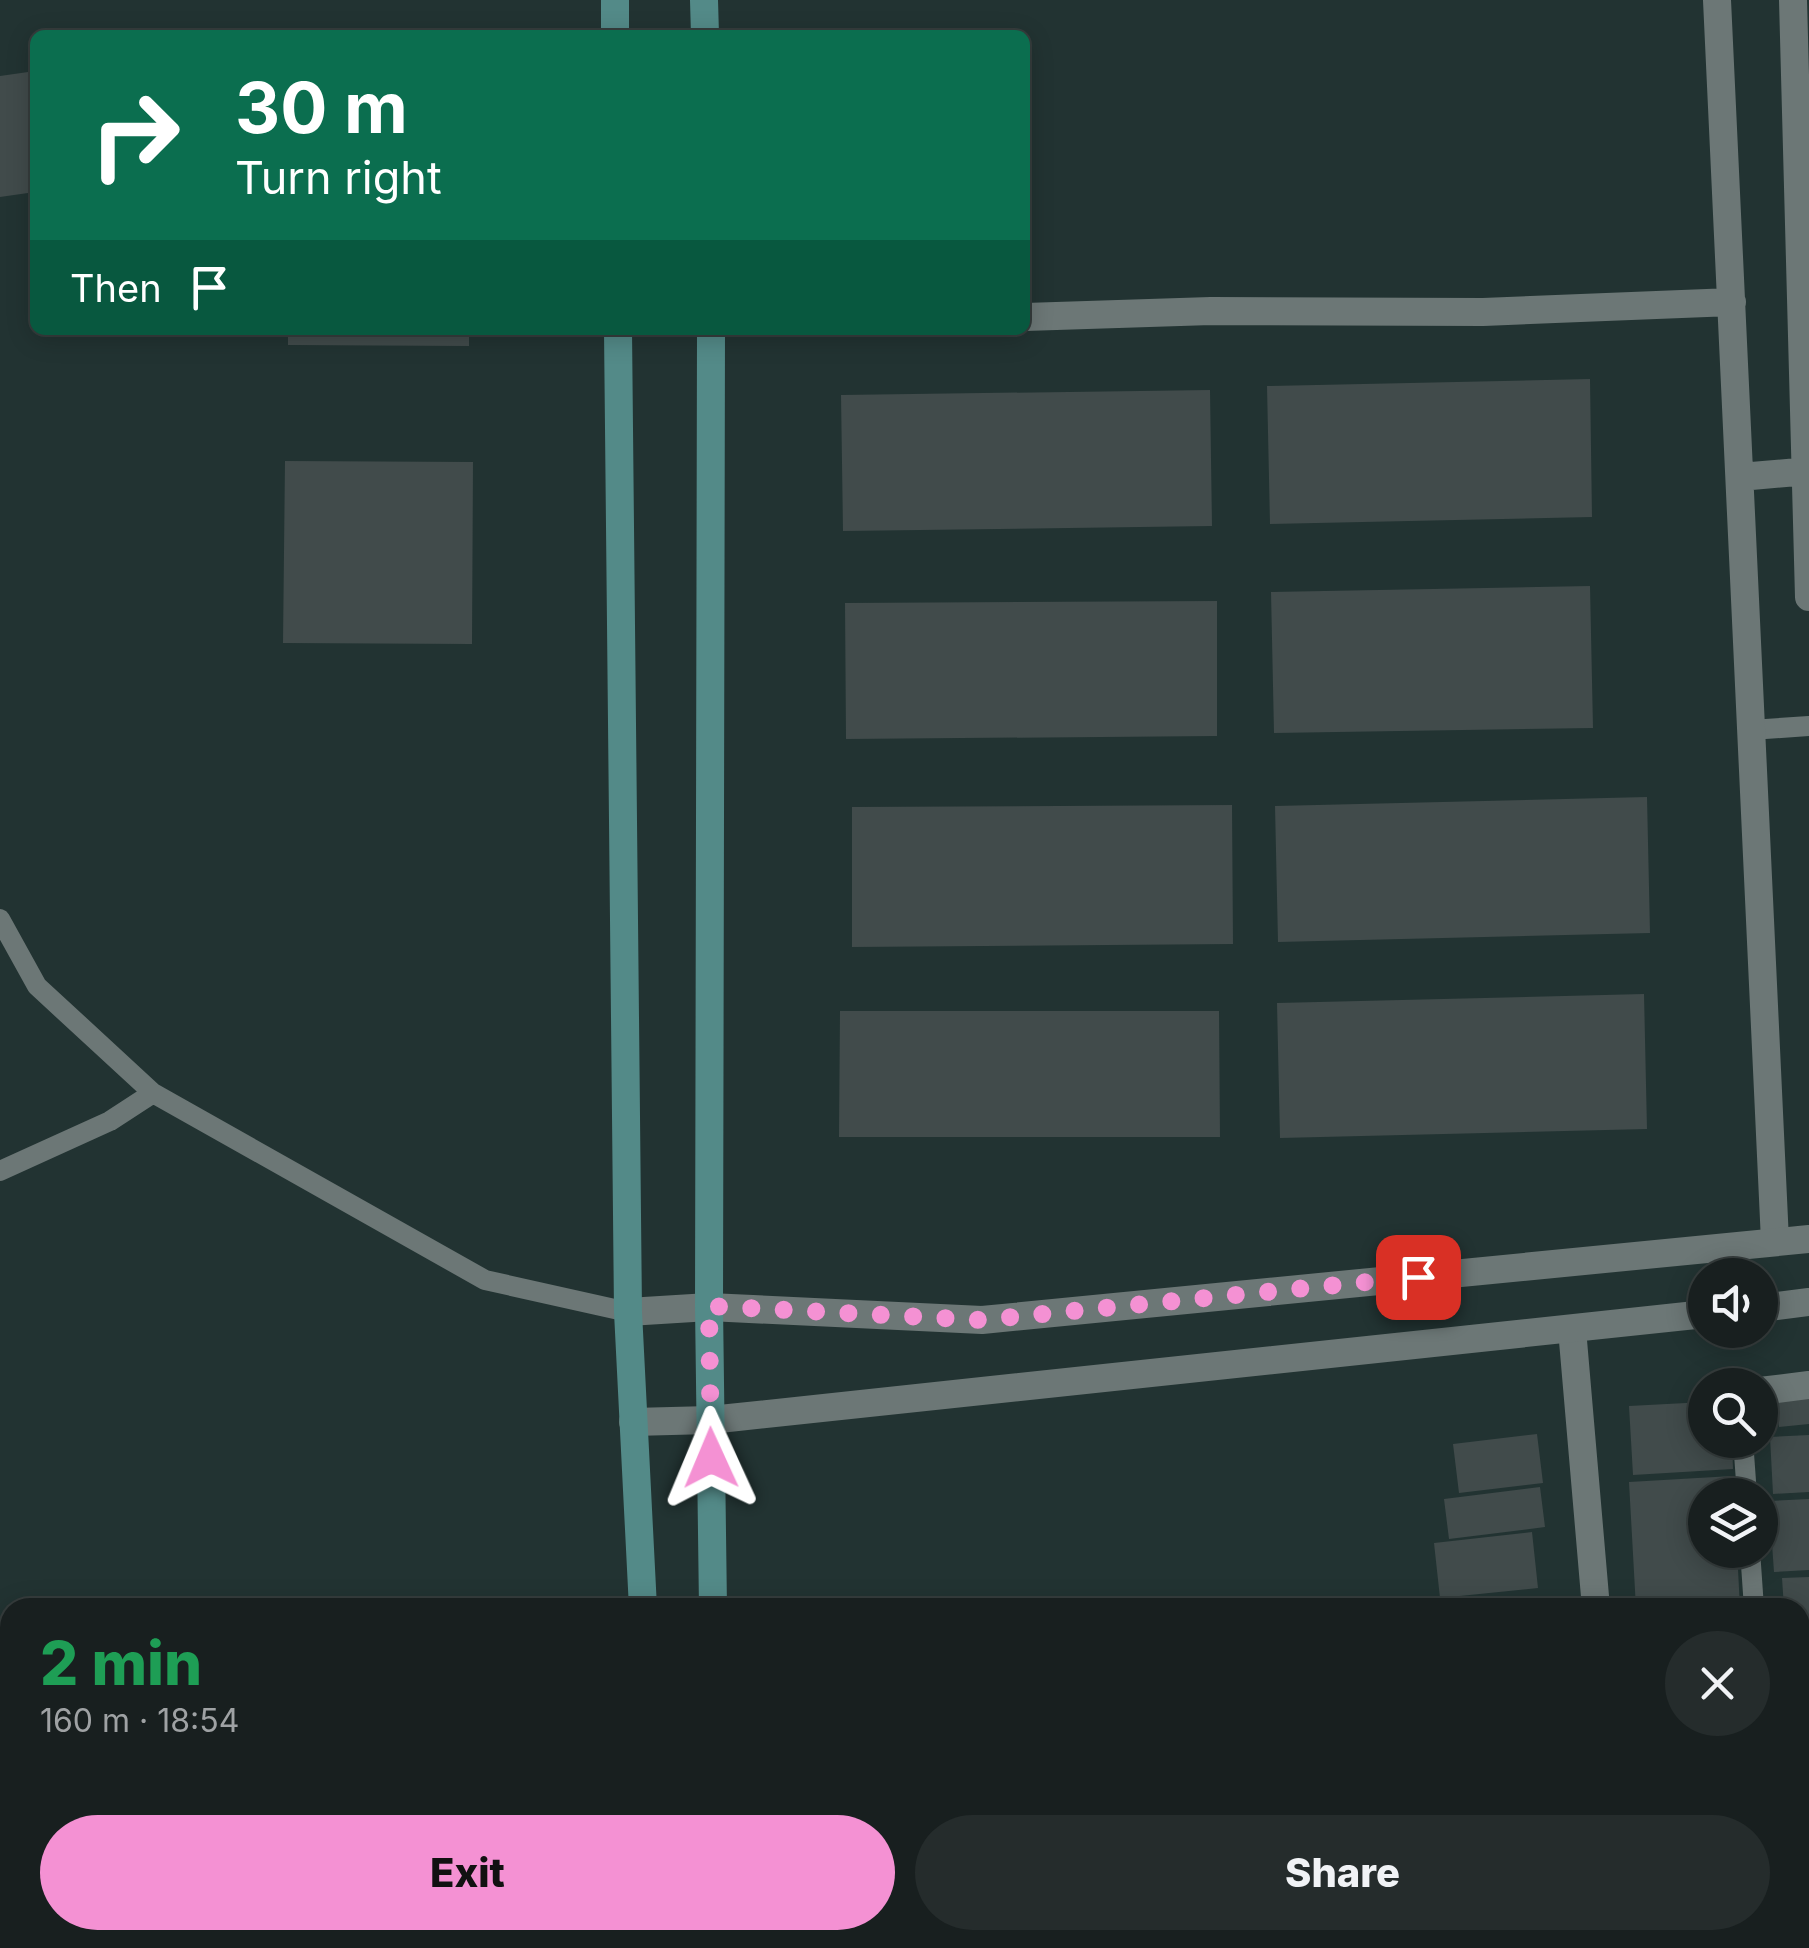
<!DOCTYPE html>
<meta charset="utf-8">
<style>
:root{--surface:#181f1f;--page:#252c2c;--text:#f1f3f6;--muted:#9fa2a4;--line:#363d3d;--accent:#f491d3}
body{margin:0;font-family:Inter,sans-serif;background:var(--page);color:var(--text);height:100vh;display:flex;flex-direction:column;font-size:38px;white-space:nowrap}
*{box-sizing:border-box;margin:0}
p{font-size:32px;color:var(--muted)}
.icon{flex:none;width:55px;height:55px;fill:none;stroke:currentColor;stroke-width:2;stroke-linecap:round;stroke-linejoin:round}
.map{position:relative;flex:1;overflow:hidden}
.details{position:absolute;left:0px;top:1598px;width:1810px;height:352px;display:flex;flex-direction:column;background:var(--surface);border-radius:30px 30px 0 0;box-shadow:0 5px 25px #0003,0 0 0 2px var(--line)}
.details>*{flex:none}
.banner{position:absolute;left:30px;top:30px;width:1000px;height:305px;border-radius:15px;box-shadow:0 5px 25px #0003,0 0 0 2px var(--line);background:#0b6e4f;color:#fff;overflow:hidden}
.controls{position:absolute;left:1688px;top:1258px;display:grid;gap:20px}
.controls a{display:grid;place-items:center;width:90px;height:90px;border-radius:50%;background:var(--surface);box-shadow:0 5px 25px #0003,0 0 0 2px var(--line);font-size:50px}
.pin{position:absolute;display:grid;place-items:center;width:85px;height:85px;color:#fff;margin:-42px;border-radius:20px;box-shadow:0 5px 15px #0006}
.me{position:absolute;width:110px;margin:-55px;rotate:359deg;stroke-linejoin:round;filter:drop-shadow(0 0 8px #0008)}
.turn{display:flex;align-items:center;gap:35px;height:210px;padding:0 40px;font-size:45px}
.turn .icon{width:130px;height:130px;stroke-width:2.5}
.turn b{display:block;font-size:70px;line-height:85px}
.then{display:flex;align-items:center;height:95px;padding:0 40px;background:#0003;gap:20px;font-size:38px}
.round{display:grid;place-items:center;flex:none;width:105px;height:105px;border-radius:52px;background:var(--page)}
.headline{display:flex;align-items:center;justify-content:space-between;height:170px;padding:0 40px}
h1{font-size:60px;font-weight:800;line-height:75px;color:#1e9e55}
.action{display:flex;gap:20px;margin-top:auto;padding:20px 40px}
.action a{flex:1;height:115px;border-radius:60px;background:var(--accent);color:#111;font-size:40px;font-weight:800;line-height:115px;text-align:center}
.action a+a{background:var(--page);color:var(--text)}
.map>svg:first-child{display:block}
.built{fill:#223332;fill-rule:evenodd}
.building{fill:#414b4b}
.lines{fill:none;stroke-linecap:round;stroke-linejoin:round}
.service{stroke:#6c7776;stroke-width:20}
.minor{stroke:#6c7776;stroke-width:28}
.tertiary{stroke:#6c7776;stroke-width:28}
.secondary{stroke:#538a88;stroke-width:28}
.route{stroke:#f491d3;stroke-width:18;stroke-dasharray:0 32.4}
</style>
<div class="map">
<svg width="1809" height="1948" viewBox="0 0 1809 1948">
<rect width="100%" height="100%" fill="#202929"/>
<path class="built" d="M0,0H1809V1948H0ZM35,35H1025V330H35ZM1705,1275H1760V1330H1705ZM1705,1385H1760V1440H1705ZM1705,1495H1760V1550H1705ZM10,1608H1800V1940H10Z"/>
<path class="building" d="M35,71V192L0,197V76Z
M288,330H469V346L288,345Z
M1590,379L1592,517L1270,524L1267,386Z
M1210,390L1212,526L843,531L841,395Z
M285,461L473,462L472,644L283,643Z
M1590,586L1593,728L1274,733L1271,592Z
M1217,601V736L846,739L845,603Z
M1647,797L1650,933L1278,942L1275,806Z
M1232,805L1233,944L852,947V807Z
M1644,994L1647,1129L1280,1138L1277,1003Z
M840,1011H1219L1220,1137H839Z
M1809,1393V1424L1779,1427L1776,1396Z
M1705,1402V1440H1732L1733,1469L1633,1475L1629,1406Z
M1537,1434L1543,1483L1459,1493L1453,1444Z
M1809,1435V1492L1773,1494L1770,1437Z
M1732,1476L1734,1495H1705V1550H1737L1740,1608H1636L1629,1482Z
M1540,1487L1545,1527L1449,1539L1444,1499Z
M1809,1499V1570L1774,1572L1769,1501Z
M1532,1532L1538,1588L1440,1598L1434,1543Z
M1809,1577V1940L1802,1941L1800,1608H1784L1782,1578Z
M1474,1940H1581L1582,1948H1474Z"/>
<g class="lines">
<path class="service" d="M1751,730L1809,726
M0,919L37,986L153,1093L485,1280L628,1312
M0,1171L110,1121L153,1093
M1743,1440L1747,1495
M1750,1550L1754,1608
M1777,1940V1948"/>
<path class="minor" d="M1717,0L1775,1241
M1793,0L1809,597
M1025,317L1211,311L1483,312L1732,302
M1740,477L1809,471
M1572,1329L1596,1608
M1760,1391L1809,1385
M1062,1940L1083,1948
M1623,1940L1624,1948"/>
<path class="tertiary" d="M1760,1308L1809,1302
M628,1312L709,1307L982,1320L1809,1239
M633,1422L710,1420L1705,1314"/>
<path class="secondary" d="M615,0V35
M704,0L705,35
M618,330L628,1312L643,1608
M711,330L709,1307L713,1608
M659,1940V1948
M724,1940V1948"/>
</g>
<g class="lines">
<path class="route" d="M711,1458L709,1306L982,1320L1418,1277"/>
</g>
</svg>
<div class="controls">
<a><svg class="icon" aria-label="sound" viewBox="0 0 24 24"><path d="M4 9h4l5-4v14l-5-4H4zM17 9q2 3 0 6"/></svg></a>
<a><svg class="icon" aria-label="search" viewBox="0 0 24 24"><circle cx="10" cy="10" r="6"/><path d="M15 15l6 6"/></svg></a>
<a><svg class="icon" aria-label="layers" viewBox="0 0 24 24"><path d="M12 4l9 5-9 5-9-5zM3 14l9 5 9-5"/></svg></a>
</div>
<div class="pin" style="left:1418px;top:1277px;background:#d93025"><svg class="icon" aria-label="arrive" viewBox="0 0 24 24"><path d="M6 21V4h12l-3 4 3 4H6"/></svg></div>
<svg class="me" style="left:711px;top:1458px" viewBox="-20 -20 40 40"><path d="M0-17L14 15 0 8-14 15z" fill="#f491d3" stroke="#fff" stroke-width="4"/></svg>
<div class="banner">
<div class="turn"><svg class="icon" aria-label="right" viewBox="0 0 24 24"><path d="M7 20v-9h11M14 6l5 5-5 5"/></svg><div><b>30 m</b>Turn right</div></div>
<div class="then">Then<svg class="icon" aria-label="arrive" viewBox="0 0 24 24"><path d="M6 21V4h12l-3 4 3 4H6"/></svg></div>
</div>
<section class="details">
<div class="headline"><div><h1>2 min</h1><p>160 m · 18:54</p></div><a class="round"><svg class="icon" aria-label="close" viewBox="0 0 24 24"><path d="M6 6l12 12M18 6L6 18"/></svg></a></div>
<div class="action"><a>Exit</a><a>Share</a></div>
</section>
</div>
